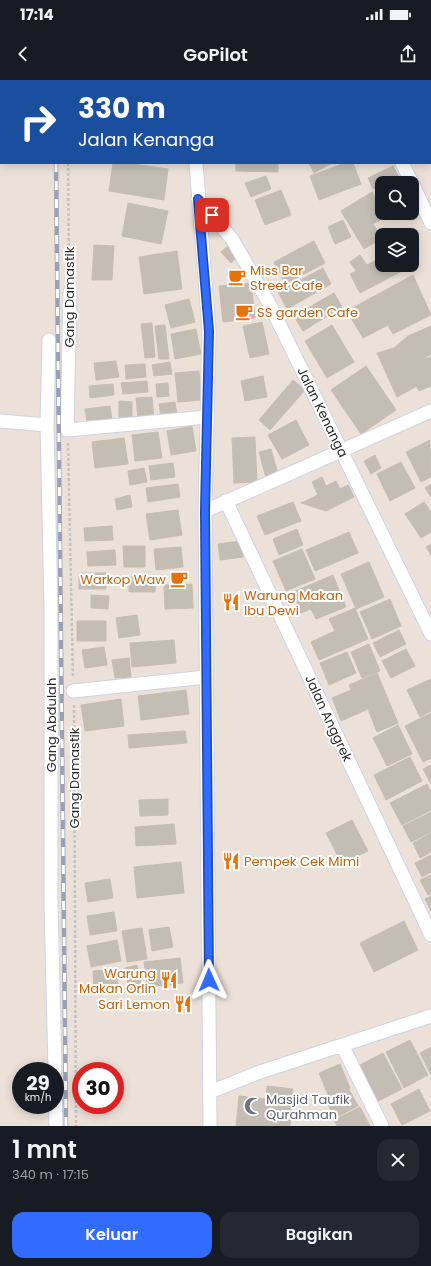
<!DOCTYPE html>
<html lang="id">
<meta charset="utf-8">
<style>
:root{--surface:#171b24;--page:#242831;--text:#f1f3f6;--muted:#9ea1a6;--accent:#316bff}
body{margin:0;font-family:Poppins,sans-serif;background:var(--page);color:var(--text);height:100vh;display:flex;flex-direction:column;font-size:15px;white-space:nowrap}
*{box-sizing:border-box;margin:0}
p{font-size:13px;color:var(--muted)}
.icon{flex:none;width:22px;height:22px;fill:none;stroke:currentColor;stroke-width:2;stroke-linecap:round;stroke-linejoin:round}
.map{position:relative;height:1046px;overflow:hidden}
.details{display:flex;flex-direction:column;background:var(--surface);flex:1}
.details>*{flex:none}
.hud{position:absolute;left:0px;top:0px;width:431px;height:84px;box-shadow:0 2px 10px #0003;background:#1a4fa0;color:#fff;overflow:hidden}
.controls{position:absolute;left:375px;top:96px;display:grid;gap:8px}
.controls a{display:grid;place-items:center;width:44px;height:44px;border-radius:8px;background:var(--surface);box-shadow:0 2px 10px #0003;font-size:20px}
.speed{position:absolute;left:12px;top:982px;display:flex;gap:8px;font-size:20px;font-weight:700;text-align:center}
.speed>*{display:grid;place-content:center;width:52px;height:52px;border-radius:50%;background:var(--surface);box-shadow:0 2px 10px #0003;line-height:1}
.speed small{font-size:10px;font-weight:400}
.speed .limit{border:6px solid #d22;background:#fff;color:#111}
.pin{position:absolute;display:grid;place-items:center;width:34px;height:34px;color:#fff;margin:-17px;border-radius:8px;box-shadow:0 2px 6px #0006}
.me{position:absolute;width:44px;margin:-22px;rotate:359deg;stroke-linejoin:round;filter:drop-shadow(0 0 3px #0008)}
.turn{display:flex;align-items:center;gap:14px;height:84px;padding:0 12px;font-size:18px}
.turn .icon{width:52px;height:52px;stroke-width:2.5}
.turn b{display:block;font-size:28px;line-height:34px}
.round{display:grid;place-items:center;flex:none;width:42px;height:42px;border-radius:12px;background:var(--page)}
.overview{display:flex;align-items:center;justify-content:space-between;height:68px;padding:0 12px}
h1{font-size:24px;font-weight:600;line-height:30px}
.button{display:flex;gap:8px;margin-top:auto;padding:8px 12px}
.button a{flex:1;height:46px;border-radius:12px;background:var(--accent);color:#fff;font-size:16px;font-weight:600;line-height:46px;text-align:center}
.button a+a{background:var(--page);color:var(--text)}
.status{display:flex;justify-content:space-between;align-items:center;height:28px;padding:0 20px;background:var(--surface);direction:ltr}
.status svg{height:11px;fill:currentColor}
header{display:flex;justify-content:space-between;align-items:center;height:52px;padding:0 12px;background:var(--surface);font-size:18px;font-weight:600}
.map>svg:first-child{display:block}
.building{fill:#c3bdb4;stroke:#c7bdb2}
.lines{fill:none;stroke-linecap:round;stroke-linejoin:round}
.street-casing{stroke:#cdd3e2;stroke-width:15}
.path{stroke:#c3c3c3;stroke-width:2.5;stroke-dasharray:3 2;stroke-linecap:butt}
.street{stroke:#fff;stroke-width:13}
.rail-casing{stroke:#9ba1b4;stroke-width:4.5}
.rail{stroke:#fff;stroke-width:3;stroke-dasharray:9;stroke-linecap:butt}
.route-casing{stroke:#2046a6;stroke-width:10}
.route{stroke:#316bff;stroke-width:7}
.labels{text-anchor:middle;stroke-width:4;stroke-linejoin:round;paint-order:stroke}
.food-label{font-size:13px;fill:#c56008;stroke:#fff;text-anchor:start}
.street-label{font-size:13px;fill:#282828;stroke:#fff}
.worship-label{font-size:13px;fill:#5b616d;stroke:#fff;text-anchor:start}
</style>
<div class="status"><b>17:14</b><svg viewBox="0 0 49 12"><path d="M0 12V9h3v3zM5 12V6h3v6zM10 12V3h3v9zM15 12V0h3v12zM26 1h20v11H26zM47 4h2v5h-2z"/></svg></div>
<header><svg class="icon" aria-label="back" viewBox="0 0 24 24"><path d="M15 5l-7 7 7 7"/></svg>GoPilot<svg class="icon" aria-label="share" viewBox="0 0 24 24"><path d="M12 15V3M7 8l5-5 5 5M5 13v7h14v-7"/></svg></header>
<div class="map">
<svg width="431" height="1046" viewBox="0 0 431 1046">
<rect width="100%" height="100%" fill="#ece1d8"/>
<path class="building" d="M140,0H168L140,1Z
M253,0H280L278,1Z
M288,0H330V1H286Z
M397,0H431V70L430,1Z
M113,83H126L168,89L164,120L109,111Z
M236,83H278V92L236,91Z
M309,83H332L314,93Z
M345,83H353L361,104L319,120L310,96Z
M393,86L399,97L382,103V105L373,109L368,98Z
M266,96L271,109L251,117L245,103Z
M281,110L291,135L265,145L255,120Z
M372,112L382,128V133H385L387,136L373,144L382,158L364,169L341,131Z
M128,123L168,131L161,164L122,156Z
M343,140L351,157L335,164L328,147Z
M314,161L325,183L285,204L274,182Z
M94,165L114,166L112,200H92Z
M229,165L239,175L231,183L221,172Z
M177,171L182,209L144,214L139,177Z
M360,175L367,185L382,177V185H404L406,189L360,213L350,194L356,191L350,182Z
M323,188L331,204L287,229L278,212Z
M413,195L431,235L393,254L388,245L363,258L347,231Z
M251,203L255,238L223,242L219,206Z
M334,213L342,227L303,251L294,236Z
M189,219L195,242L171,248L165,225Z
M262,242L269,274L250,278L243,246Z
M152,243L155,277L145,278L141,244Z
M165,245L169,279H159L155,246Z
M332,245L354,282L327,298L305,261Z
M431,246V274L407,289L394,268L408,256Z
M196,249L201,274L175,279L171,254Z
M394,268L417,306L397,317L377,273Z
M431,277V306L419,311L407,289L420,280Z
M116,281L119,297L96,300L94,283Z
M170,282L172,294L154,296L152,285Z
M145,284L146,297L126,299L125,285Z
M366,286L396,330L361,354L331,310Z
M199,291L202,320L178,322L175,293Z
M263,296L267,317L245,321L241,301Z
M293,300L305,310L270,350L259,340Z
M147,301L148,312L123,314L121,303Z
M168,303L169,316L157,317L156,304Z
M113,304L114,315L90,318L89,306Z
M152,317L154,338L138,339L136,318Z
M119,321L132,322V340H119Z
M175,322L177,334L161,337L159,324Z
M110,326L112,340L87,342L85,329Z
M296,340L309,365L282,379L268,355Z
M192,346L196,371L171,375L167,351Z
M158,352L162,378L135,381L132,355Z
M255,357L257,402L234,403L232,358Z
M124,358L128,384L95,388L92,362Z
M430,360L431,397L421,402L406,372Z
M271,369L278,394L266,398L259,372Z
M375,375L381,388L371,394L364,381Z
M401,382L415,408L390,421L377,394Z
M173,383L175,397L151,400L149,386Z
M144,388L147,402L130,405L128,391Z
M322,397L326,406L336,401L340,409L348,405L354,417L326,431L301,423L318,415L312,402Z
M178,404L180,417L148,422L146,408Z
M431,404V417L425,408Z
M130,415L132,427L117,430L115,419Z
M293,422L301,441L265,455L257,436Z
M424,422L431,432V452L421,458L405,434Z
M178,430L182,455L150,460L146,434Z
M112,446L113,460L85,461L84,448Z
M297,449L303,465L279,475L273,459Z
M349,452L358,473L315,491L306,470Z
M240,461L243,477L220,480L218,464Z
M431,464V475L426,467Z
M123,466H145V487H124Z
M181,467L183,487L156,490L154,469Z
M302,469L315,499L286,511L273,481Z
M115,470L116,485L88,486L87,472Z
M369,482L384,517L356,529L341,494Z
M79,493H106V509H79Z
M333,495L346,527L316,539L311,529L301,533L293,512Z
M129,497H156L155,512H129Z
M192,504L193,528L165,529L164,505Z
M91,515L109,516L108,529L91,528Z
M390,519L401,546L372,559L360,532Z
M355,528L368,559L319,580L311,562L335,551L329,539Z
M137,535L140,555L119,558L116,538Z
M77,541H106V561H77Z
M399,550L406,564L380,577L373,563Z
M174,560L176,583L132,587L130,563Z
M369,564L380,591L362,598L351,572Z
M104,567L107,585L85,588L82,570Z
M406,569L415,586L391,598L382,581Z
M347,572L356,593L329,605L320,583Z
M129,578L131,597L115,598L112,580Z
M377,593L398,643L377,652L368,629L341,641L332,618L351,610L349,605Z
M431,599V631L420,637L407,610Z
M186,610L189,634L141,640L138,616Z
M121,619L124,646L85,651L81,625Z
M431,633V678L423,682L405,646Z
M398,645L412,674L387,686L373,658Z
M185,651L187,663L129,668L128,655Z
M410,677L422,701L386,720L374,695Z
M431,685V704L423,689Z
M427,704L431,712V730L402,745L390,723Z
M168,719V735L140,736L139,720Z
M431,732V752L411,762L403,746Z
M352,740L368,771L342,784L326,753Z
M174,744L176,764L136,766L135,747Z
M431,753V772L420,778L413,763Z
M431,775V792L422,797L415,783Z
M181,782L184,813L137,818L134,787Z
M431,795V814L428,815L420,800Z
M110,799L113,818L88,822L85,803Z
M431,816V831L425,819Z
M114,832L117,851L90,855L87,836Z
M404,841L418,870L374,892L360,863Z
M169,847L173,867L152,871L149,850Z
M142,848L147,879L127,882L122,851Z
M117,860L121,881L91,887L87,866Z
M180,878L183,903L147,907L144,882Z
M137,885L142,907L129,910L125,888Z
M117,889L118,909L94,911L93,891Z
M410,960L428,995L404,1008L386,972Z
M431,967V995L420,973Z
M383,973L402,1009L376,1022L358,986Z
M340,984L350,1008L329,1017L319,993Z
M267,1006L293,1009L290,1046H236L239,1016L266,1019Z
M349,1009L358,1026L335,1038L326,1021Z
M419,1009L430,1031L402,1045L391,1024Z
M360,1027L370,1046H337L334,1040Z"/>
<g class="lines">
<g class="street-casing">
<path id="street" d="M53,0V1
M192,0V1
M362,0V1
M69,1V0
M196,83L209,251L205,431L210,1046
M402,83L412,103
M412,103L431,143
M198,119L232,159L270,225L431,554
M70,212L67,350L207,337
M0,341L47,345L51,529V823L55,991
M47,345L49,260
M226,421L431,855
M205,431L431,331
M73,611L206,597
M342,965L382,1046
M55,1006L56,1046
M210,1012L260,992L431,936"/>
</g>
<path class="path" d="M68,83L69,199
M68,363L73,598
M74,625L76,1046"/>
<use href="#street" class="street"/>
<g class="rail-casing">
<path id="rail" d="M56,0V1
M56,83L66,1046"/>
</g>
<use href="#rail" class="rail"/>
</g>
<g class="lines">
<g class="route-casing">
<path id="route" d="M209,900L205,431L209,251L198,119L212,135"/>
</g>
<use href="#route" class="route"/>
</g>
<defs>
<g id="cafe-bare" transform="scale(1.38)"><path d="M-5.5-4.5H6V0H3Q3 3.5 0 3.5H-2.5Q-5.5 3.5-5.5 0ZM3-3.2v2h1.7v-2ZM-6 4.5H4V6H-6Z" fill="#e8710a" stroke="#fff" stroke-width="2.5" paint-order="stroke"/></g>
<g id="restaurant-bare" transform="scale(1.38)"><path d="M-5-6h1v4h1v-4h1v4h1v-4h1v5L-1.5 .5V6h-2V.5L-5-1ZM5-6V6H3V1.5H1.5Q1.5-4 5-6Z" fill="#e8710a" stroke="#fff" stroke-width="2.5" paint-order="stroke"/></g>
<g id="mosque-bare" transform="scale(1.38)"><path d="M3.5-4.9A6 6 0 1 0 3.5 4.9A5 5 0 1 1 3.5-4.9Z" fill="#6b7280" stroke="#fff" stroke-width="2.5" paint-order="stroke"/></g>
</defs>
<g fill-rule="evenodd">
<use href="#cafe-bare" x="237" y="197"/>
<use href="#cafe-bare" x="244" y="232"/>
<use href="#cafe-bare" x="179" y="499"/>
<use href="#restaurant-bare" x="231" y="522"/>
<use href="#restaurant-bare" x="231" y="781"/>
<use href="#restaurant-bare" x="169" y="900"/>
<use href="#restaurant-bare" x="183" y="924"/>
<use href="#mosque-bare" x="253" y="1026"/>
</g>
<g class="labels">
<g class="food-label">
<text x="250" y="195">Miss Bar<tspan x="250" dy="15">Street Cafe</tspan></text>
<text x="257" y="237">SS garden Cafe</text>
<text x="166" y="504" text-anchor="end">Warkop Waw</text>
<text x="244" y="520">Warung Makan<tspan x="244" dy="15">Ibu Dewi</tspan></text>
<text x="244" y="786">Pempek Cek Mimi</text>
<text x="156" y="898" text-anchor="end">Warung<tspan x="156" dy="15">Makan Orlin</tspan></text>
<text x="170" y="929" text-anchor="end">Sari Lemon</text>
</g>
<g class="street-label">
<text transform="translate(69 217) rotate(-90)" y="5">Gang Damastik</text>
<text transform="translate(323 332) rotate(64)" y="5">Jalan Kenanga</text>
<text transform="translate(329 638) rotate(65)" y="5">Jalan Anggrek</text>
<text transform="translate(51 645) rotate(-90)" y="5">Gang Abdulah</text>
<text transform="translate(74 698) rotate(-90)" y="5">Gang Damastik</text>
</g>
<g class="worship-label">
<text x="266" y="1024">Masjid Taufik<tspan x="266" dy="15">Qurahman</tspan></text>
</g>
</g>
</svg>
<div class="controls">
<a><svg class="icon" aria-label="search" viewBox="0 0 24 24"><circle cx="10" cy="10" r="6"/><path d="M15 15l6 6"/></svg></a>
<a><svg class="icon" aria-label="layers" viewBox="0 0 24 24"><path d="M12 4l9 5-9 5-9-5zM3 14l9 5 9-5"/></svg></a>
</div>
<div class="speed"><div>29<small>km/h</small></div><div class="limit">30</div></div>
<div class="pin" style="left:212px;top:135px;background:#d93025"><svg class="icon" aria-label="arrive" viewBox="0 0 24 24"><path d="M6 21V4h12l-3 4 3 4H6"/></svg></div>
<svg class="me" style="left:209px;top:900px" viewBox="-20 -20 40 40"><path d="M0-17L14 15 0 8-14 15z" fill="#316bff" stroke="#fff" stroke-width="4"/></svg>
<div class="hud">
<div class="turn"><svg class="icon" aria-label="right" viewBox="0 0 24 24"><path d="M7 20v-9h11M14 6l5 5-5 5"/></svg><div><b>330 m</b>Jalan Kenanga</div></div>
</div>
</div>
<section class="details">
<div class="overview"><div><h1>1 mnt</h1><p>340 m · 17:15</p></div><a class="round"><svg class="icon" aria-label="close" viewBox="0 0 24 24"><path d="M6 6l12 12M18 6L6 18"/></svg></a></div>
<div class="button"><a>Keluar</a><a>Bagikan</a></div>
</section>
